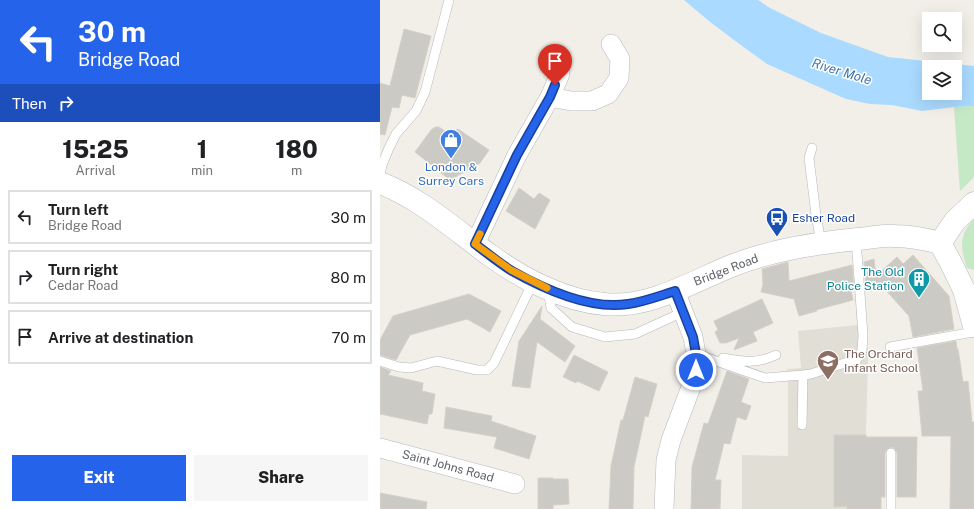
<!DOCTYPE html>
<style>
:root{--surface:#fff;--page:#f6f6f6;--text:#202124;--muted:#757577;--line:#e0e0e0;--accent:#2563eb}
body{margin:0;font-family:"Public Sans",sans-serif;background:var(--page);color:var(--text);height:100vh;display:flex;flex-direction:column;font-size:15px;white-space:nowrap}
*{box-sizing:border-box;margin:0}
p{font-size:13px;color:var(--muted)}
.icon{flex:none;width:22px;height:22px;fill:none;stroke:currentColor;stroke-width:2;stroke-linecap:round;stroke-linejoin:round}
.map{position:relative;flex:1;overflow:hidden}
.side{display:flex;flex-direction:column;background:var(--surface);width:380px}
.side>*{flex:none}
.top-card{background:#2563eb;color:#fff;overflow:hidden}
.controls{position:absolute;left:542px;top:12px;display:grid;gap:8px}
.controls a{display:grid;place-items:center;width:40px;height:40px;border-radius:0px;background:var(--surface);box-shadow:0 4px 16px #0002;font-size:20px}
.pin{position:absolute;display:grid;place-items:center;width:34px;height:34px;color:#fff;margin:-41px -17px;border-radius:50% 50% 50% 0;rotate:-45deg;box-shadow:0 0 4px #0007}
.pin .icon{rotate:45deg}
.me{position:absolute;width:44px;margin:-22px;rotate:0deg;stroke-linejoin:round;filter:drop-shadow(0 0 3px #0008)}
.turn{display:flex;align-items:center;gap:14px;height:84px;padding:0 12px;font-size:18px}
.turn .icon{width:52px;height:52px;stroke-width:2.5}
.turn b{display:block;font-size:28px;line-height:34px}
.then{display:flex;align-items:center;height:38px;padding:0 12px;background:#0003;gap:8px;font-size:15px}
.eta{display:flex;justify-content:space-evenly;align-items:center;height:68px;text-align:center}
.eta b{font-size:24px;font-weight:800;line-height:28px}
.cta{display:flex;gap:8px;margin-top:auto;padding:8px 12px}
.cta a{flex:1;height:46px;border-radius:0px;background:var(--accent);color:#fff;font-size:16px;font-weight:800;line-height:46px;text-align:center}
.cta a+a{background:var(--page);color:var(--text)}
ul{padding:0;list-style:none}
li{display:flex;align-items:center;gap:12px;height:54px;margin:0 8px 6px;padding:0 4px;border:2px solid var(--line);border-radius:0px}
li div{flex:1}
li b{display:block;font-size:15px}
li em{font-style:normal}
main{display:flex;flex:1;min-height:0}
.map>svg:first-child{display:block}
.education{fill:#e1ded6}
.green{fill:#c5e8c5}
.water{fill:#aadaff;fill-rule:evenodd}
.building{fill:#cccac5;stroke:#d6d1c6}
.lines{fill:none;stroke-linecap:round;stroke-linejoin:round}
.lane-casing{stroke:#b5b8bc;stroke-width:10}
.street-casing{stroke:#b5b8bc;stroke-width:20}
.secondary-casing{stroke:#b6babf;stroke-width:23}
.lane{stroke:#fff;stroke-width:9}
.street{stroke:#fff;stroke-width:19}
.secondary{stroke:#fff;stroke-width:22}
.route-casing{stroke:#184099;stroke-width:10}
.route{stroke:#2563eb;stroke-width:7}
.slow{stroke:#f59e0b;stroke-width:7}
.labels{text-anchor:middle;stroke-width:3;stroke-linejoin:round;paint-order:stroke}
.shop-label{font-size:12px;fill:#366cbe;stroke:#fff}
.transit-label{font-size:12px;fill:#164399;stroke:#fff;text-anchor:start}
.street-label{font-size:12px;fill:#5f6368;stroke:#fff}
.culture-label{font-size:12px;fill:#0d838f;stroke:#fff;text-anchor:end}
.education-label{font-size:12px;fill:#785e54;stroke:#fff;text-anchor:start}
.water-label{font-size:13px;font-style:italic;fill:#4174aa;stroke:#fff}
</style>
<main>
<section class="side">
<div class="top-card">
<div class="turn"><svg class="icon" aria-label="left" viewBox="0 0 24 24"><path d="M17 20v-9H6M10 6l-5 5 5 5"/></svg><div><b>30 m</b>Bridge Road</div></div>
<div class="then">Then<svg class="icon" aria-label="right" viewBox="0 0 24 24"><path d="M7 20v-9h11M14 6l5 5-5 5"/></svg></div>
</div>
<div class="eta">
<div><b>15:25</b><p>Arrival</p></div>
<div><b>1</b><p>min</p></div>
<div><b>180</b><p>m</p></div>
</div>
<ul>
<li><svg class="icon" aria-label="left" viewBox="0 0 24 24"><path d="M17 20v-9H6M10 6l-5 5 5 5"/></svg><div><b>Turn left</b><p>Bridge Road</p></div><em>30 m</em></li>
<li><svg class="icon" aria-label="right" viewBox="0 0 24 24"><path d="M7 20v-9h11M14 6l5 5-5 5"/></svg><div><b>Turn right</b><p>Cedar Road</p></div><em>80 m</em></li>
<li><svg class="icon" aria-label="arrive" viewBox="0 0 24 24"><path d="M6 21V4h12l-3 4 3 4H6"/></svg><div><b>Arrive at destination</b></div><em>70 m</em></li>
</ul>
<div class="cta"><a>Exit</a><a>Share</a></div>
</section>
<div class="map">
<svg width="594" height="509" viewBox="0 0 594 509">
<rect width="100%" height="100%" fill="#f1efe8"/>
<path class="education" d="M481,256L488,358L486,435V509H362V455L408,456V381L386,383L332,364L331,354L383,374L407,371V369L421,368L418,331L477,325L473,257Z"/>
<path class="green" d="M594,106V177L580,191L574,107Z
M594,218V270L587,268C585,261 582,252 582,245C582,234 588,225 594,218Z"/>
<path class="water" d="M304,0H378L390,8L441,33L508,57L594,66V106L574,107L542,111L512,105L490,104L466,99L387,64L354,40L329,21ZM549,67H575V93H549Z"/>
<path class="building" d="M24,29L51,36L35,98L22,95L19,108L12,107L5,135L0,134V83L10,86Z
M55,127H59L69,134L78,129L109,150L100,163L70,180L35,152L51,130Z
M139,188L154,199L159,193L170,200L155,229L126,211Z
M533,255L569,296L574,329L533,337L529,316L503,287L486,289L484,262L494,259L496,276L517,257L523,264Z
M408,262L409,281L472,265L474,290H471L473,300L436,310L437,311L419,316L414,299L381,292L383,284L382,269Z
M89,294L121,311L110,332L87,319L30,335L16,360L0,355V340L13,316Z
M382,299L393,323L373,332L377,341L354,350L359,338L346,343H340L335,332L338,330L334,321Z
M162,306L160,319L195,346L185,362L157,342L150,388L132,386L139,341Z
M576,341L577,349H578L583,382L588,381L592,422H594V509H570L571,436H542L538,391H543L537,348Z
M194,355L228,372L219,391L197,381L196,383L183,377Z
M0,367L11,371L8,375L43,383L42,391L55,394L52,414H49L47,424L0,414Z
M347,371L369,379L361,402L371,406L366,420L357,417L350,444L344,443L335,480H341L340,509H311L312,467L324,423L328,424Z
M255,377L277,384L268,417L265,416L254,467L253,509H229L231,466L241,420H243Z
M66,407L112,416L111,421L156,436L149,459L114,448L117,437L64,428Z
M454,435H486V437H537L536,497H517V453L514,448L511,447L506,450L505,453V497H501V509H467V506L454,507Z
M158,478H173V479H188L189,504L173,505V509H158Z
M0,493L47,502L46,509H0Z"/>
<g class="lines">
<g class="lane-casing">
<path id="lane" d="M432,148L429,158L436,215L441,243
M0,175L2,165L9,148L16,134L36,111L45,92L69,0
M168,290L171,308L192,327L225,337L255,334L303,312
M510,347L594,332
M316,354L385,378L423,375L431,374L477,359L482,351L483,335L476,239
M343,358C364,362 376,364 396,355
M0,361L19,367L31,368L57,361L97,370H107L114,363L153,282
M422,425L423,375
M511,453V509"/>
</g>
<g class="street-casing">
<path id="street" d="M170,97L191,101H212L228,94L239,78L240,59L231,44
M95,244L137,155L170,97L180,74
M0,448L135,484
M284,509L286,460L291,440L311,387L316,370V354L313,337L295,291"/>
</g>
<g class="secondary-casing">
<path id="secondary" d="M0,183C42,199 75,230 111,256C143,279 185,301 224,304C268,309 312,282 351,266C391,250 436,243 478,239C490,238 503,235 515,236C530,236 545,239 560,243
M560,243L571,263L584,290L594,326
M560,243L575,221L594,203"/>
</g>
<use href="#lane" class="lane"/>
<use href="#street" class="street"/>
<use href="#secondary" class="secondary"/>
</g>
<g class="lines">
<g class="route-casing">
<path id="route" d="M175,85L170,97L137,155L95,244C107,253 119,263 132,271C164,289 210,310 248,304C264,302 279,296 295,291L313,337L316,354V370"/>
</g>
<use href="#route" class="route"/>
<path class="slow" d="M100,234L95,244L131,270L167,288"/>
</g>
<defs>
<g id="shop-pin" transform="scale(1.15)"><path d="M0 17L-7.5 6A9.5 9.5 0 1 1 7.5 6Z" fill="#3f7fe0" stroke="#fff"/><path d="M-5-2.5h2.3a2.7 3.5 0 0 1 5.4 0H5L5.5 6h-11ZM-1.5-2.5h3a1.5 2.3 0 0 0-3 0Z" fill="#fff"/></g>
<g id="bus-pin" transform="scale(1.15)"><path d="M0 17L-7.5 6A9.5 9.5 0 1 1 7.5 6Z" fill="#1a4fb4" stroke="#fff"/><path d="M-5-6H5V4H4V6H2V4H-2V6H-4V4H-5ZM-3.5-4V0h7V-4ZM-3.5 1.2v1.5H-2V1.2ZM2 1.2v1.5H3.5V1.2Z" fill="#fff"/></g>
<g id="building-pin" transform="scale(1.15)"><path d="M0 17L-7.5 6A9.5 9.5 0 1 1 7.5 6Z" fill="#0f9aa8" stroke="#fff"/><path d="M-4-6H4V6H1V3H-1V6H-4ZM-2.5-4.3h1.7v1.8h-1.7ZM.8-4.3h1.7v1.8H.8ZM-2.5-1h1.7V.8h-1.7ZM.8-1h1.7V.8H.8Z" fill="#fff"/></g>
<g id="school-pin" transform="scale(1.15)"><path d="M0 17L-7.5 6A9.5 9.5 0 1 1 7.5 6Z" fill="#8d6e63" stroke="#fff"/><path d="M0-5L7-2L0 1L-7-2ZM-4 1L0 2.5L4 1V4Q0 6-4 4Z" fill="#fff"/></g>
</defs>
<g fill-rule="evenodd">
<use href="#shop-pin" x="71" y="140"/>
<use href="#bus-pin" x="397" y="218"/>
<use href="#building-pin" x="539" y="279"/>
<use href="#school-pin" x="448" y="361"/>
</g>
<g class="labels">
<g class="shop-label">
<text x="71" y="171">London &amp;<tspan x="71" dy="14">Surrey Cars</tspan></text>
</g>
<g class="transit-label">
<text x="412" y="222">Esher Road</text>
</g>
<g class="street-label">
<text transform="translate(346 270) rotate(-21)" y="4">Bridge Road</text>
<text transform="translate(68 466) rotate(15)" y="4">Saint Johns Road</text>
</g>
<g class="culture-label">
<text x="524" y="276">The Old<tspan x="524" dy="14">Police Station</tspan></text>
</g>
<g class="education-label">
<text x="464" y="358">The Orchard<tspan x="464" dy="14">Infant School</tspan></text>
</g>
<g class="water-label">
<text transform="translate(462 71) rotate(17)" y="5">River Mole</text>
</g>
</g>
</svg>
<div class="controls">
<a><svg class="icon" aria-label="search" viewBox="0 0 24 24"><circle cx="10" cy="10" r="6"/><path d="M15 15l6 6"/></svg></a>
<a><svg class="icon" aria-label="layers" viewBox="0 0 24 24"><path d="M12 4l9 5-9 5-9-5zM3 14l9 5 9-5"/></svg></a>
</div>
<div class="pin" style="left:175px;top:85px;background:#d93025"><svg class="icon" aria-label="arrive" viewBox="0 0 24 24"><path d="M6 21V4h12l-3 4 3 4H6"/></svg></div>
<svg class="me" style="left:316px;top:370px" viewBox="-20 -20 40 40"><circle r="17" fill="#2563eb" stroke="#fff" stroke-width="3"/><path d="M0-11L8 9 0 5-8 9z" fill="#fff"/></svg>
</div>
</main>
